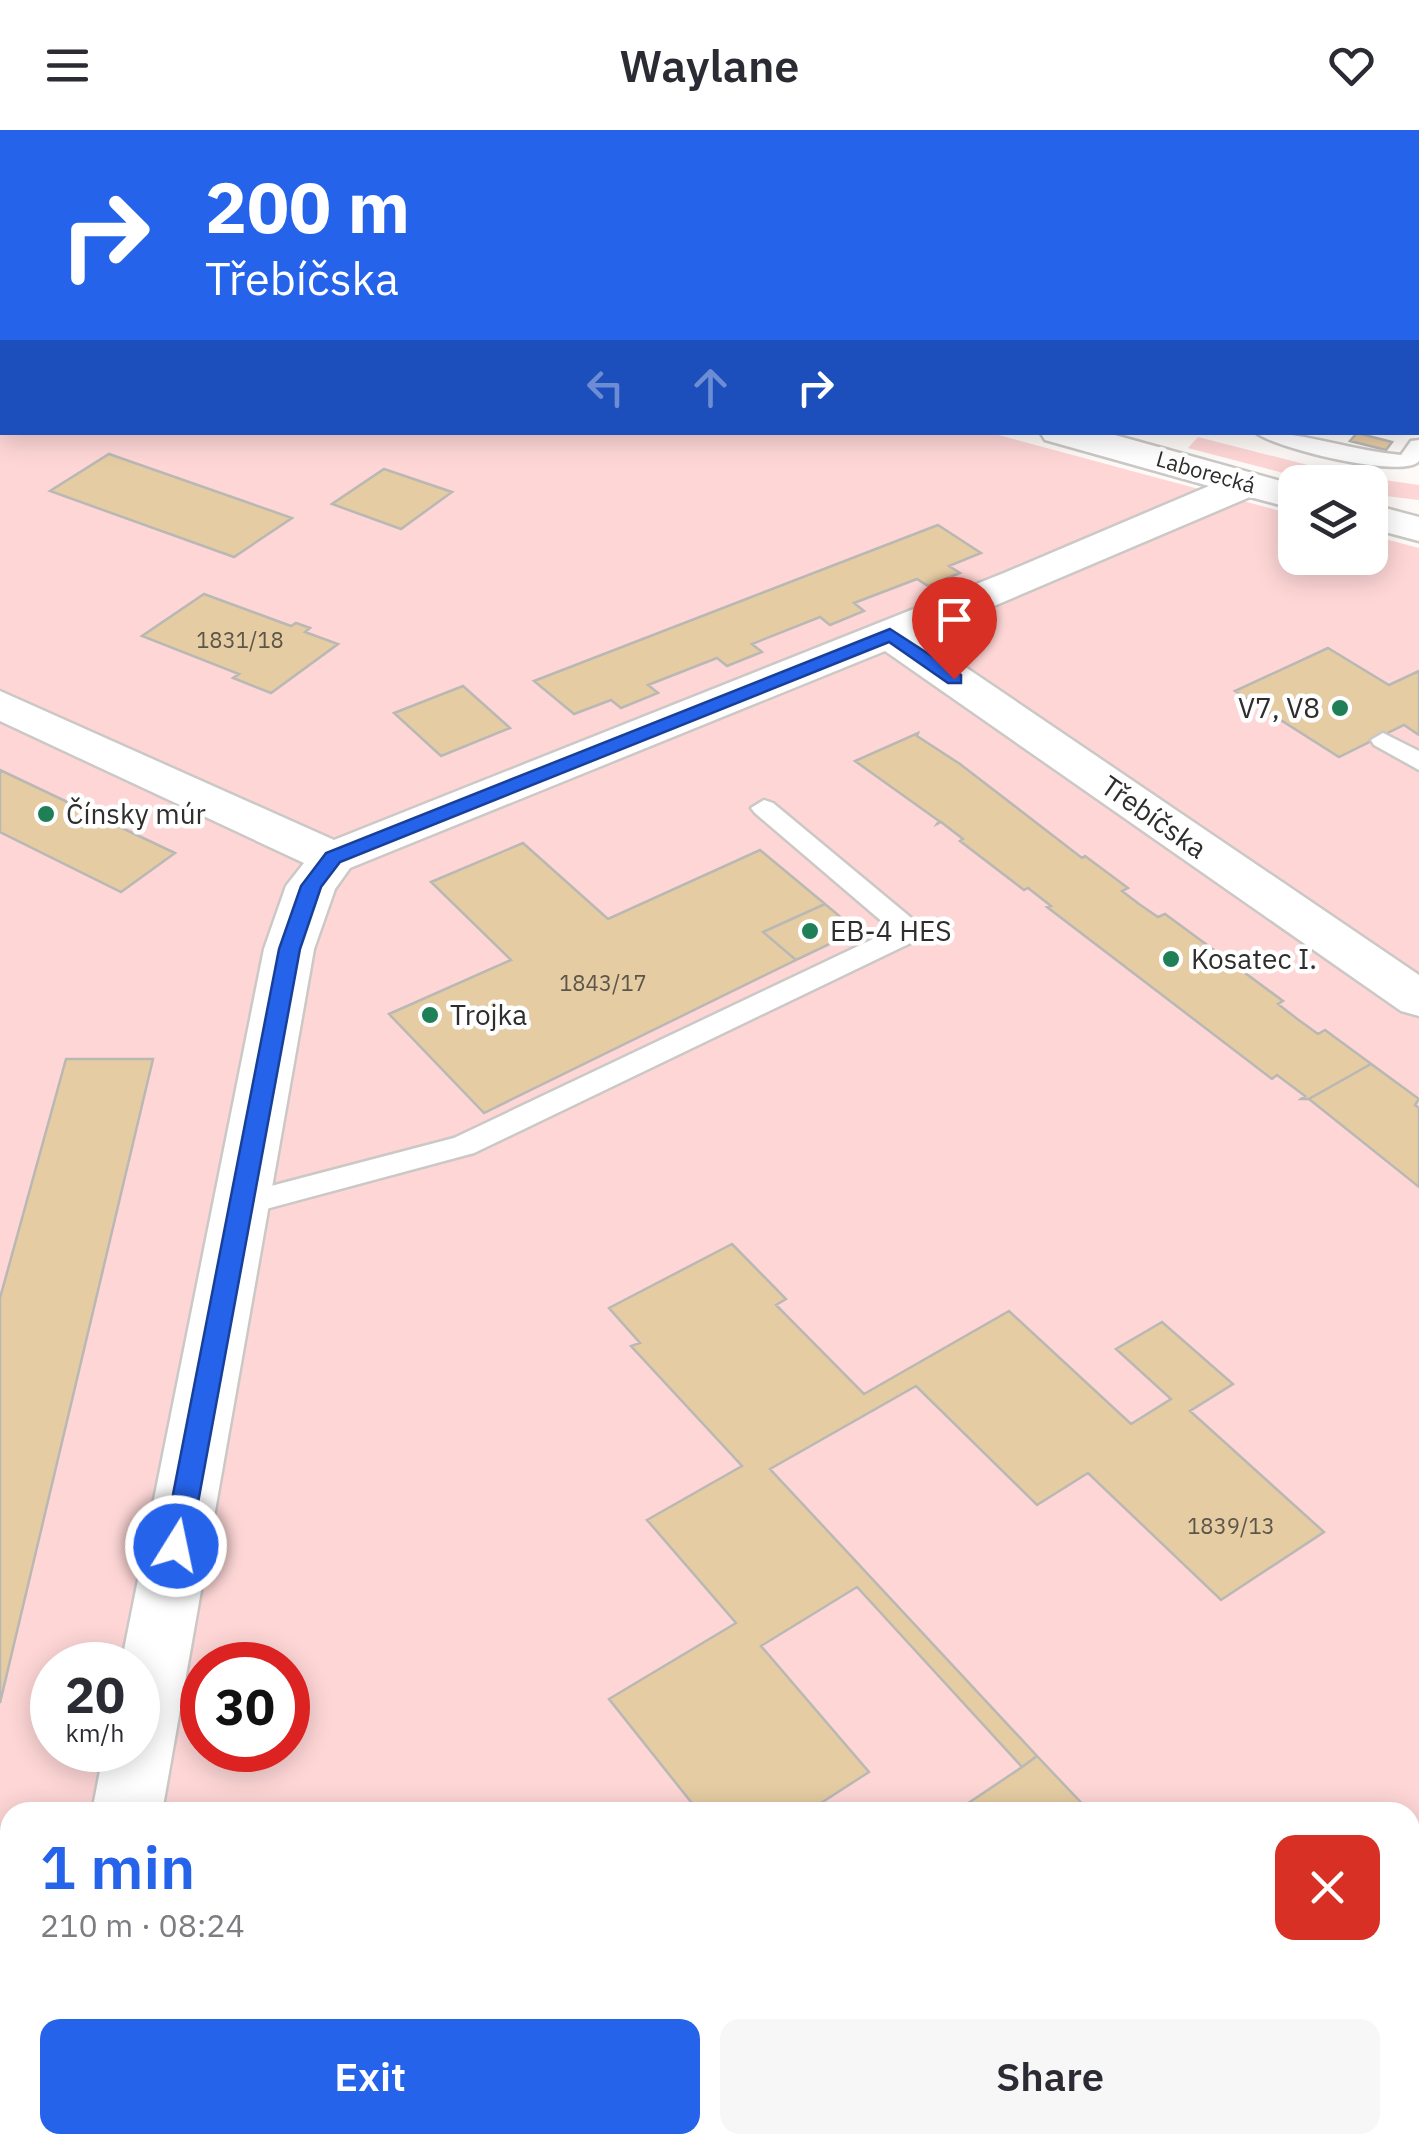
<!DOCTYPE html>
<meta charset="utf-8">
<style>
:root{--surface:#fff;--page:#f7f7f7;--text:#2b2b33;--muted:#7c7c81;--accent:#2563eb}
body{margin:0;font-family:"IBM Plex Sans",sans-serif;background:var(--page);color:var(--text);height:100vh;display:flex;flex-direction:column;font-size:38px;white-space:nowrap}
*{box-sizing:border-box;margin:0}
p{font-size:32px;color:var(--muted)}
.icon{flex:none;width:55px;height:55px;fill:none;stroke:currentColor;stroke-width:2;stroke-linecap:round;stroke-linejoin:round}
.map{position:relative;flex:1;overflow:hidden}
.side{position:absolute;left:0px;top:1672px;width:1420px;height:352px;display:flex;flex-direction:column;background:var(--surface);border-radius:30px 30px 0 0;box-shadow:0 5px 25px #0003}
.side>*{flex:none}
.top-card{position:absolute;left:0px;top:0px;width:1420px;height:305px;box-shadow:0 5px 25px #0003;background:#2563eb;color:#fff;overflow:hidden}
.fabs{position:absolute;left:1278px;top:335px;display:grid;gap:20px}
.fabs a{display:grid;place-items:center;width:110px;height:110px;border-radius:20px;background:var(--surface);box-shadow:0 5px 25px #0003;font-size:50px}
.speed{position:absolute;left:30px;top:1512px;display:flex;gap:20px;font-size:50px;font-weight:700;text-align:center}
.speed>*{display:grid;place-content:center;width:130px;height:130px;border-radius:50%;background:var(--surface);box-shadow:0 5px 25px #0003;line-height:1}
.speed small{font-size:25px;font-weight:400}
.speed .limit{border:15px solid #d22;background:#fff;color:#111}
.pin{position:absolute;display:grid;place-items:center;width:85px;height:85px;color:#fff;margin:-102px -42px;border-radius:50% 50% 50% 0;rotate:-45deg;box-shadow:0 0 10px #0007}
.pin .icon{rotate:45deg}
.me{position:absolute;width:110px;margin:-55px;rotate:10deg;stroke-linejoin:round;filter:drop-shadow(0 0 8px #0008)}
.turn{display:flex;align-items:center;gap:35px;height:210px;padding:0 40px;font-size:45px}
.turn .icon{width:130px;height:130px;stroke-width:2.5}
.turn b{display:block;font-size:70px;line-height:85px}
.lanes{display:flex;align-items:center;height:95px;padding:0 40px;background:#0003;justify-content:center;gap:50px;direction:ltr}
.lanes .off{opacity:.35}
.round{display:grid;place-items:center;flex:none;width:105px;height:105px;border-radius:20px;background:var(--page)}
.summary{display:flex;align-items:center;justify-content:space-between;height:170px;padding:0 40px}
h1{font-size:60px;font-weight:600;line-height:75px;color:var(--accent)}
.cta{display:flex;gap:20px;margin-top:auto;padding:20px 40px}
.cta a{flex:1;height:115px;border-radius:20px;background:var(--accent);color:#fff;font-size:40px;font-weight:600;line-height:115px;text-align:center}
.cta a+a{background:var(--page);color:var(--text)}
header{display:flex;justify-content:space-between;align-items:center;height:130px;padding:0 40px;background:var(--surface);font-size:45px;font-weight:600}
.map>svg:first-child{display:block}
.green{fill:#fed6d6;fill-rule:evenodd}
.building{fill:#e5cca3;stroke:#b9b8b5;stroke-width:2.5}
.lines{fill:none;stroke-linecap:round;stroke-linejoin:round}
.lane-casing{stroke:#cbc8c6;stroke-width:5}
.street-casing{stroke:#cbc8c6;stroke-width:5}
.lane{fill:#fff;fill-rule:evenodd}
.street{fill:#fff;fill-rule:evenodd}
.rail{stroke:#5d5c5b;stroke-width:5}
.route{fill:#2563eb;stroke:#184099;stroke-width:2.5}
.poi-dot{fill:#1f7f57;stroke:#fff;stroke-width:4}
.labels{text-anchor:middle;stroke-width:9;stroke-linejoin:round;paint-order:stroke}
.far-street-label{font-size:22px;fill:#2f2e2d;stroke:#fff}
.number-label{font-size:22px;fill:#5c564a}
.poi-label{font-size:28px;fill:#2f2e2d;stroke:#fff;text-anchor:start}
.street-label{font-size:28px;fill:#2f2e2d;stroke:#fff}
</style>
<header><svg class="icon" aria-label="menu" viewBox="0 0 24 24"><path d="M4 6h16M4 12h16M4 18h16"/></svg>Waylane<svg class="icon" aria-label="heart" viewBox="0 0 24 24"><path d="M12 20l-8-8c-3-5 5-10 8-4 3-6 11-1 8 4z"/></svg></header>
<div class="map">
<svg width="1419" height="2024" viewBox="0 0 1419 2024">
<rect width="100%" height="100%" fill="#fdfaf8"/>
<path class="green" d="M0,35L2,302L991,303L1295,385V428H1370V405L1419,418V2024H0ZM52,1535H138V1620H52ZM202,1535H288V1620H202ZM10,1682H1410V2015H10Z
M1198,307L1343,344L1419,355V370L1370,364V352H1318L1188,318Z"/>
<path class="building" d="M66,0H217L227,2H75Z
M473,0H661L657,2Z
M1357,303L1392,312L1386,320L1350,311Z
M109,324L292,388L234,427L50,361Z
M384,339L452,362L401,399L332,374Z
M938,395L981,423L949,436L960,443L928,456L917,449L854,473L864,481L830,495L820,487L752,514L762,522L727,536L717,528L648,555L658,563L621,578L611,570L574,584L534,551Z
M204,464L291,496L296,493L310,498L305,502L338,514L271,563L233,548L239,544L142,506Z
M1328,518L1389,555L1419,541V605L1404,595L1339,627L1235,561Z
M463,556L510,598L441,626L394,583Z
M918,603L917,606L960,634L1082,728L1085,726L1128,758L1122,761L1139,774L1158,787L1165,784L1283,871L1278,874L1296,888L1318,904L1325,900L1419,969L1415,975L1419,978V1057L1309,969H1301L1305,966L1277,945L1272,949L1047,777L1051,776L1028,758L1024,760L960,711L963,709L941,692L937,694L939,691L855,631Z
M0,640L141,707L175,723L121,762L0,702Z
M523,713L608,789L760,720L825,774L763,802L796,830L484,983L389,884L511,830L431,752Z
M825,774L857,801L796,830L763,802Z
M66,929H153L0,1573V1168Z
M1371,934L1419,969L1415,975L1419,978V1057L1309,969Z
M732,1114L786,1169L776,1175L864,1264L1009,1181L1131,1294L1171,1269L1116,1219L1162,1192L1233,1254L1190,1281L1324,1402L1221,1470L1088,1343L1037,1375L916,1256L770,1339L1037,1626L1022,1637L857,1457L761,1516L869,1642L807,1682H699L609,1569L736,1493L647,1390L742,1336L631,1216L640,1213L609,1178Z
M1037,1626L1090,1682H955L1022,1637Z"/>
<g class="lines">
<g class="lane-casing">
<path id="lane" d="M404,0H431L433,2H406Z
M1255,302C1305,302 1351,321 1401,325L1411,311L1419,310V331C1403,350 1273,318 1255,302Z
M1383,603L1419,621V640L1374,615L1371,610Z
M764,670L773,673L921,796L925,802L921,808L474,1023L240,1086L229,1083L225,1075L229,1067L454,1008L892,800L755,683L751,678Z"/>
</g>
<g class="street-casing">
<path id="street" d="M0,9L2,10V30L0,29Z
M1040,302H1104L1295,355V379L1250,367L921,507L1419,845V886L1401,881L885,521L350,738L335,759L314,819L162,1682H92L104,1620H138V1535H121L264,819L286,756L304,733L0,591V561L334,710L1004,443L1209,356L1045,310Z
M1370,374L1419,387V411L1370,398Z
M25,2015H103L101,2024H23Z"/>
</g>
<use href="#lane" class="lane"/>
<use href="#street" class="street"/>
<path class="rail" d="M993,0L1004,2
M1033,0L1044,2"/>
</g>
<path class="route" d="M890,499L961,545V553H948L889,512L340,732L321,757L300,819L190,1416L186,1424L176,1427L167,1424L163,1416L279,819L301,756L326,723Z"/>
<g class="poi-dot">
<circle cx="1340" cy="578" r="10"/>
<circle cx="46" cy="684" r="10"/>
<circle cx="810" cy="801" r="10"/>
<circle cx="1171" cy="829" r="10"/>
<circle cx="430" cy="885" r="10"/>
</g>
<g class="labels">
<g class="far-street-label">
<text transform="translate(1206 342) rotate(16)" y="8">Laborecká</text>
</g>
<g class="number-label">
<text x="240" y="518">1831/18</text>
<text x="603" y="861">1843/17</text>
<text x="1231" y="1404">1839/13</text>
</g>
<g class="poi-label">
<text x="1320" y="588" text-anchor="end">V7, V8</text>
<text x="66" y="694">Čínsky múr</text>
<text x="830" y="811">EB-4 HES</text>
<text x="1191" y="839">Kosatec I.</text>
<text x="450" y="895">Trojka</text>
</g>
<g class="street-label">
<text transform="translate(1154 687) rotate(35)" y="10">Třebíčska</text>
</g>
</g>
</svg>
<div class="fabs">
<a><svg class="icon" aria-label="layers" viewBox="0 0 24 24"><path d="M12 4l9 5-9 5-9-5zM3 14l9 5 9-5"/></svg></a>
</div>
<div class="speed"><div>20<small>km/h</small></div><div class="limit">30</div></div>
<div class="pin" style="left:954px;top:549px;background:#d93025"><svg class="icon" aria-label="arrive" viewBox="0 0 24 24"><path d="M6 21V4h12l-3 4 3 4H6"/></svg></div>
<svg class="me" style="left:176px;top:1416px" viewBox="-20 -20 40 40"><circle r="17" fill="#2563eb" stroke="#fff" stroke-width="3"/><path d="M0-11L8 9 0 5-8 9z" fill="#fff"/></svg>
<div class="top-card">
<div class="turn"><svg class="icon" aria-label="right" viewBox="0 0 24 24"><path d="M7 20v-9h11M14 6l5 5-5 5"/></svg><div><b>200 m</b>Třebíčska</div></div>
<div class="lanes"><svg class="icon off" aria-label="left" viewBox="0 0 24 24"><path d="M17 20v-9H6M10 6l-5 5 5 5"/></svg><svg class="icon off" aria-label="ahead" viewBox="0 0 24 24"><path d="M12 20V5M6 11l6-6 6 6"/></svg><svg class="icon" aria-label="right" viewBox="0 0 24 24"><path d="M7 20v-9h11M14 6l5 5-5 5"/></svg></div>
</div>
<section class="side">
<div class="summary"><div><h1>1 min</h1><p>210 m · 08:24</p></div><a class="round" style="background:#d93025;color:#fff"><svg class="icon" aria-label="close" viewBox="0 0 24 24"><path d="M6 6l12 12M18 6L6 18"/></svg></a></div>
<div class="cta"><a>Exit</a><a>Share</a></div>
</section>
</div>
